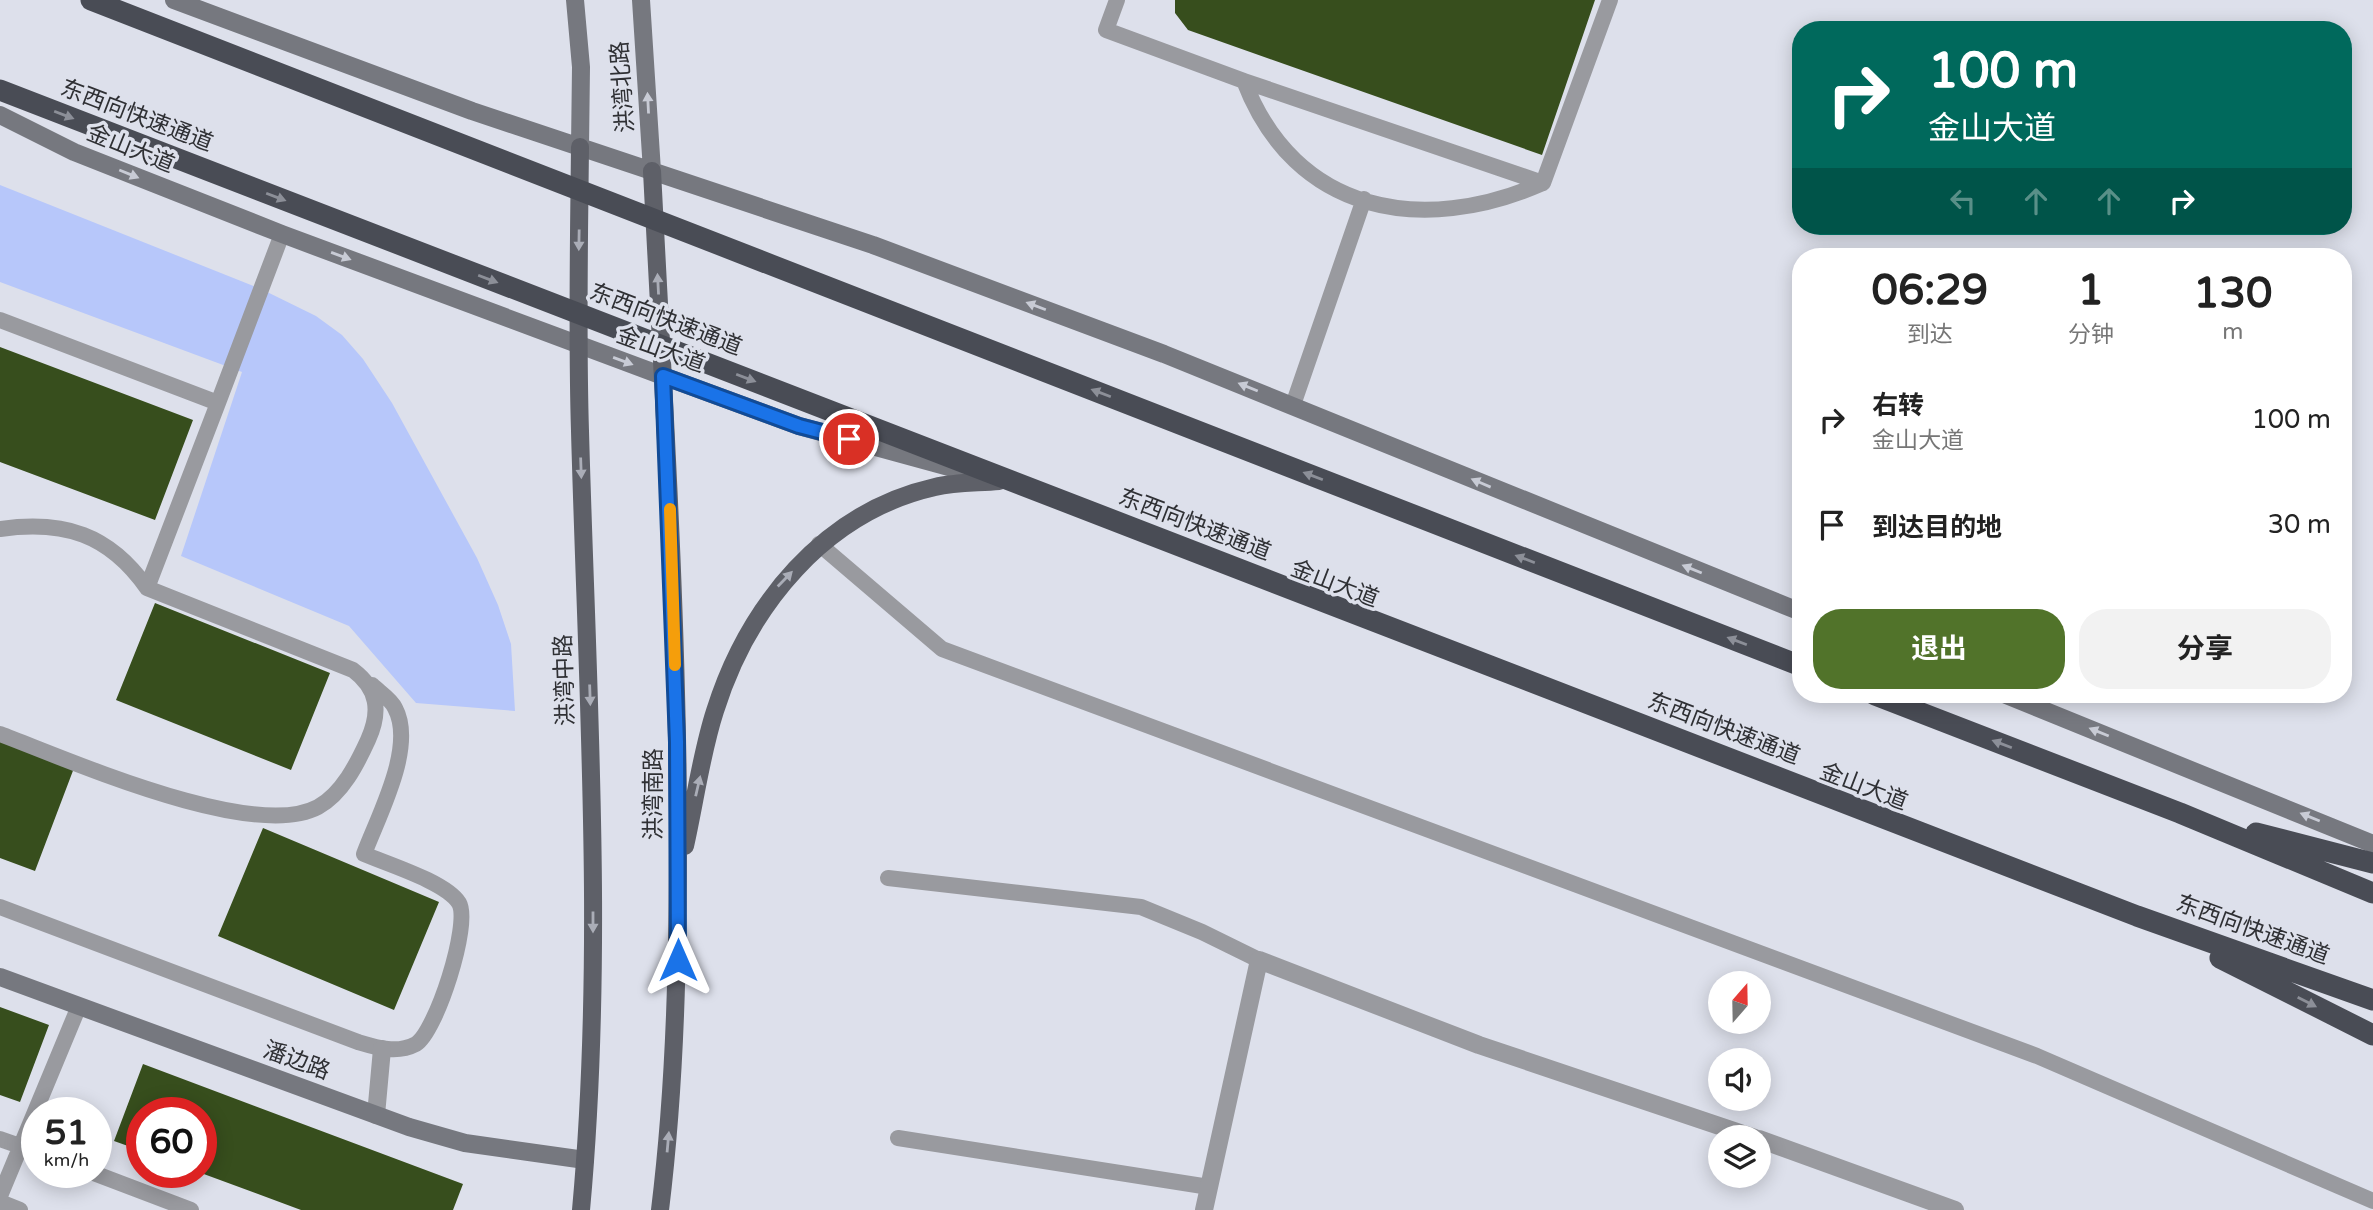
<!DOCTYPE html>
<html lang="zh">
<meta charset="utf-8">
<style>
:root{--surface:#fff;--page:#f2f2f2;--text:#222;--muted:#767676;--accent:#51732a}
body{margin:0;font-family:"Varela Round","Noto Sans SC",sans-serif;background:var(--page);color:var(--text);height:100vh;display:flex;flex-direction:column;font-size:26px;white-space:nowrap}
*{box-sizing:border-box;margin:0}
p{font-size:23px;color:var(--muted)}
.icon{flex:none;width:38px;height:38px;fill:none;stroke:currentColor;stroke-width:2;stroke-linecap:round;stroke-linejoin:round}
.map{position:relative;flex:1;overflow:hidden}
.drawer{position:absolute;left:1792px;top:248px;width:560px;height:455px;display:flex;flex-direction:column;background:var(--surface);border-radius:28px;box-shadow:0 4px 18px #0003}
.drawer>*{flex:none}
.banner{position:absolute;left:1792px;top:21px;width:560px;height:214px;border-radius:28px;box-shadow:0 4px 18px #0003;background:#00695c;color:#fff;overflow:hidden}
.needle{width:46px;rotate:20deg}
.tools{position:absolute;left:1708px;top:971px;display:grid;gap:14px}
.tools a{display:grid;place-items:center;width:63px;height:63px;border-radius:50%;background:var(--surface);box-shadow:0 4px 18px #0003;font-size:35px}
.speed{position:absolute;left:21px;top:1097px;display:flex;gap:14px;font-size:35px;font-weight:700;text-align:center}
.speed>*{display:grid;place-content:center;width:91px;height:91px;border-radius:50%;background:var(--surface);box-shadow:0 4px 18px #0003;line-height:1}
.speed small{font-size:18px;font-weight:400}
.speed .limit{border:10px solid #d22;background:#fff;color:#111}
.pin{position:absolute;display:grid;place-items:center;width:60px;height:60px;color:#fff;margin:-30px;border:4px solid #fff;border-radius:50%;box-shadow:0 2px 7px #0007}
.me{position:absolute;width:77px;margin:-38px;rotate:0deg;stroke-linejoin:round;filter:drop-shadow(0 0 5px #0008)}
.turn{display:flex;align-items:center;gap:24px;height:147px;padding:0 21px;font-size:32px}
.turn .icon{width:91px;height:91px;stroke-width:2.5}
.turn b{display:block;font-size:49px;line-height:60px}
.lanes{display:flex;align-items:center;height:66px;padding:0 21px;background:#0003;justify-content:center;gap:35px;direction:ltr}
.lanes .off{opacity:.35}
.eta{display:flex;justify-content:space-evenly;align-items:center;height:119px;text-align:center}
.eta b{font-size:42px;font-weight:700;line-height:49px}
.primary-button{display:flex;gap:14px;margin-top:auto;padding:14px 21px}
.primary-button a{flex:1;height:80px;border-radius:28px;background:var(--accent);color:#fff;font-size:28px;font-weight:700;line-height:80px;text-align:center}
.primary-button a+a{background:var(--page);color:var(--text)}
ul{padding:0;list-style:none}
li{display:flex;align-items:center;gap:21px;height:105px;padding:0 21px}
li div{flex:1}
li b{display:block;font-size:26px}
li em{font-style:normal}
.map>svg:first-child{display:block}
.green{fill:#b7c7fa}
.building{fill:#374e1d}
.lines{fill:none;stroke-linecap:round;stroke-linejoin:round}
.lane{stroke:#999a9f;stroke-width:16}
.street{stroke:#999a9f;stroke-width:18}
.secondary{stroke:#76787f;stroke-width:18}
.primary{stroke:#5e6068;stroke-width:18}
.highway{stroke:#494c55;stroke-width:21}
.oneway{fill:#c8cbd5}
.oneway2{fill:#8c8f98}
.oneway3{fill:#aaadb7}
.route-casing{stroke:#114b97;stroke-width:18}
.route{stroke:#1a73e8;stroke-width:12}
.slow{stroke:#f59e0b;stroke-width:12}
.labels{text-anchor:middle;stroke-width:7;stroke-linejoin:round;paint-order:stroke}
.street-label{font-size:23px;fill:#2f3034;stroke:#dde0eb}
</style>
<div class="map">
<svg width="2373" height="1210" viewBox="0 0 2373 1210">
<rect width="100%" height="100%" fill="#dde0eb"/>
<path class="green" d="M0,185L261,289L316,316L342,335L363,359L392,403L477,558L498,605L511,644L515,711L416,703L349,626L181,556L242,372L0,282Z"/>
<path class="building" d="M1175,0H1595L1542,155L1188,30L1175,13Z
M0,347L193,420L155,520L0,462Z
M155,603L330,673L291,770L116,700Z
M0,741L74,768L35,871L0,858Z
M263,828L439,902L394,1010L218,936Z
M0,1007L49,1025L20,1102L0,1095Z
M143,1064L463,1184L453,1210H301L201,1173V1113H142V1151L114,1141Z"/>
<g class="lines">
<path class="lane" d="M1117,0L1106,30L1244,81C1295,214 1422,236 1543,183L1610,0
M1244,81L1543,183
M0,320L218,403L282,234
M1293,405L1364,199
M0,529C64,520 109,534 147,588
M819,544L942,649L2037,1056L2373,1201
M0,734C67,759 253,842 318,807C342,794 357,764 368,740C381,711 378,689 353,670L147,588L218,403
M888,878L1141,907L1202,932L1259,960
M0,907L358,1042C378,1048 397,1054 416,1044C436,1032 471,924 459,903C446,882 387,864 364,854C378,816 416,747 395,708C391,699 379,692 372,685
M898,1138L1209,1187
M0,1139L37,1152
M91,1172L191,1210
M0,1196L79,1006
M0,1202L20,1210"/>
<path class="street" d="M376,1115L382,1049
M1759,1139L1955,1210
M1204,1210L1259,960L1479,1045L1755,1138"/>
<path class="secondary" d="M174,0L472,111L873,245L1164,354L1801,612
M575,0L581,67L580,147
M641,0L652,171
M0,115L74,152L282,234L663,376L799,426L960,470
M2006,695L2373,844
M0,977L409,1127L465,1143L585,1160"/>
<path class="primary" d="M580,147C579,242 577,336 580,431C587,690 605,950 581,1210
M652,171C663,387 677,604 678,820C678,951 676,1080 660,1210
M685,846C695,802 701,754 715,711C748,606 824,512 935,487C956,482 978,483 999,481"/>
<path class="highway" d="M91,0L1801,666
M0,90L2137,916L2373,1000
M1875,695L2180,813L2373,893
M2256,833L2373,863
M2220,958L2373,1035"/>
</g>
<defs><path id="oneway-solid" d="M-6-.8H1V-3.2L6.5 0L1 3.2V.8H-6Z" transform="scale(1.75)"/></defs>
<g class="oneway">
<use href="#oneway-solid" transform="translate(648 103) rotate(-93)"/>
<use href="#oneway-solid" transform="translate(129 174) rotate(22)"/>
<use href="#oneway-solid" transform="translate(341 256) rotate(20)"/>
<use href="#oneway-solid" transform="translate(1036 306) rotate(-159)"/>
<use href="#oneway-solid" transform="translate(623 361) rotate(20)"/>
<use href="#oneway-solid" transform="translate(1248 387) rotate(-158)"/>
<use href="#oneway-solid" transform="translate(1481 483) rotate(-157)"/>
<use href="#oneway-solid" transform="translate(1692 569) rotate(-158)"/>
<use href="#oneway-solid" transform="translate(2099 732) rotate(-158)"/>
<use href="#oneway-solid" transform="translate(2310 817) rotate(-158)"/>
</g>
<g class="oneway2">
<use href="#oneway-solid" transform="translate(64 115) rotate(21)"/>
<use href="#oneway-solid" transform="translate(276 197) rotate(21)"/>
<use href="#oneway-solid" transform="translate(488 279) rotate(21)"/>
<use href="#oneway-solid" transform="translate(746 378) rotate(21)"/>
<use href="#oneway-solid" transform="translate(1101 393) rotate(-159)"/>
<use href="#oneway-solid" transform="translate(1313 476) rotate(-159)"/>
<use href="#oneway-solid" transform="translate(1525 559) rotate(-159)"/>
<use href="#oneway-solid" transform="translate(1737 641) rotate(-159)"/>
<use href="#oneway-solid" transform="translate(2002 744) rotate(-159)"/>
<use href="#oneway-solid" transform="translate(2307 1002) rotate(27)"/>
</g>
<g class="oneway3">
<use href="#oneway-solid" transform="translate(579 240) rotate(91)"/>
<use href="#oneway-solid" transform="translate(658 284) rotate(-93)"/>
<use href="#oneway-solid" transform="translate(581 468) rotate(88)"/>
<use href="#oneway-solid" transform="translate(785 579) rotate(-46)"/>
<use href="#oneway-solid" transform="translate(590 695) rotate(88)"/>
<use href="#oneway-solid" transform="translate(698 786) rotate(-77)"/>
<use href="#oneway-solid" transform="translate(593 922) rotate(90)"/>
<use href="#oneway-solid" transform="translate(668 1142) rotate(-85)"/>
</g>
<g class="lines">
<g class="route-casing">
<path id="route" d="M678,960L677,742L663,376L799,426L849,439"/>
</g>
<use href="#route" class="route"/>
<path class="slow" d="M670,509L675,665"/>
</g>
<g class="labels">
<g class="street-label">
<text transform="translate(622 87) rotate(-94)" y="8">洪湾北路</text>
<text transform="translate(137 115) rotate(21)" y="8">东西向快速通道</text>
<text transform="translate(131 148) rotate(22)" y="8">金山大道</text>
<text transform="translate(666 319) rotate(21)" y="8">东西向快速通道</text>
<text transform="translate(661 349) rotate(20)" y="8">金山大道</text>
<text transform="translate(1195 524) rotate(21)" y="8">东西向快速通道</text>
<text transform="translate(1335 583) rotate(21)" y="8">金山大道</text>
<text transform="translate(564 680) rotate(-92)" y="8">洪湾中路</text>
<text transform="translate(1724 728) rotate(21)" y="8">东西向快速通道</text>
<text transform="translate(1864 786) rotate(21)" y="8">金山大道</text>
<text transform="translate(653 794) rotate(-90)" y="8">洪湾南路</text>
<text transform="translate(2253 929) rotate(20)" y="8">东西向快速通道</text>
<text transform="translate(297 1060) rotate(20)" y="8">潘边路</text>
</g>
</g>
</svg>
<div class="tools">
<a><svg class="needle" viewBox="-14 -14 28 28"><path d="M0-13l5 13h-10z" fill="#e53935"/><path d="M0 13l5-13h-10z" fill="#767676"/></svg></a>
<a><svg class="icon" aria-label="sound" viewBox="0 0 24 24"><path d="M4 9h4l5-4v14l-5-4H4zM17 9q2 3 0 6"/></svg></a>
<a><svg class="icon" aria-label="layers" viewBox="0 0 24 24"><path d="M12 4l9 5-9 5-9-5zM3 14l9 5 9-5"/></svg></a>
</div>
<div class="speed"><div>51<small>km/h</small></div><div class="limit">60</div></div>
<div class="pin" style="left:849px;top:439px;background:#d93025"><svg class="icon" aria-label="arrive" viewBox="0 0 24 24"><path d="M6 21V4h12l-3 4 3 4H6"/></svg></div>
<svg class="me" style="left:678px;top:960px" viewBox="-20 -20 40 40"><path d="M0-17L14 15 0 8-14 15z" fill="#1a73e8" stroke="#fff" stroke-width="4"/></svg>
<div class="banner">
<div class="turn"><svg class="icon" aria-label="right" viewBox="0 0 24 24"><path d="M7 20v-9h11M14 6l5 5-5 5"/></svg><div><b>100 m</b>金山大道</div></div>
<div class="lanes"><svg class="icon off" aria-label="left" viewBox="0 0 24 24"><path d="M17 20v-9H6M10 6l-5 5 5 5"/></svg><svg class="icon off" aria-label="ahead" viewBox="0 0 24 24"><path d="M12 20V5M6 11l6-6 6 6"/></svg><svg class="icon off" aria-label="ahead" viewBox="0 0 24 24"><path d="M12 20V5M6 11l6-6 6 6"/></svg><svg class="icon" aria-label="right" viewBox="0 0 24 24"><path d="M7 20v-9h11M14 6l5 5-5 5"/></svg></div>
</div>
<section class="drawer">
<div class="eta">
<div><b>06:29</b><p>到达</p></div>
<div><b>1</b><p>分钟</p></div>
<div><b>130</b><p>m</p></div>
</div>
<ul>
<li><svg class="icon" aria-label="right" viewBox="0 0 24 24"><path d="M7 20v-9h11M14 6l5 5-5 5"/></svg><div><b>右转</b><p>金山大道</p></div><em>100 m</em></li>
<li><svg class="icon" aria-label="arrive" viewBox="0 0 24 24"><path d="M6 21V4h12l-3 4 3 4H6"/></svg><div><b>到达目的地</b></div><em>30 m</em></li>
</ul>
<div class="primary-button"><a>退出</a><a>分享</a></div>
</section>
</div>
